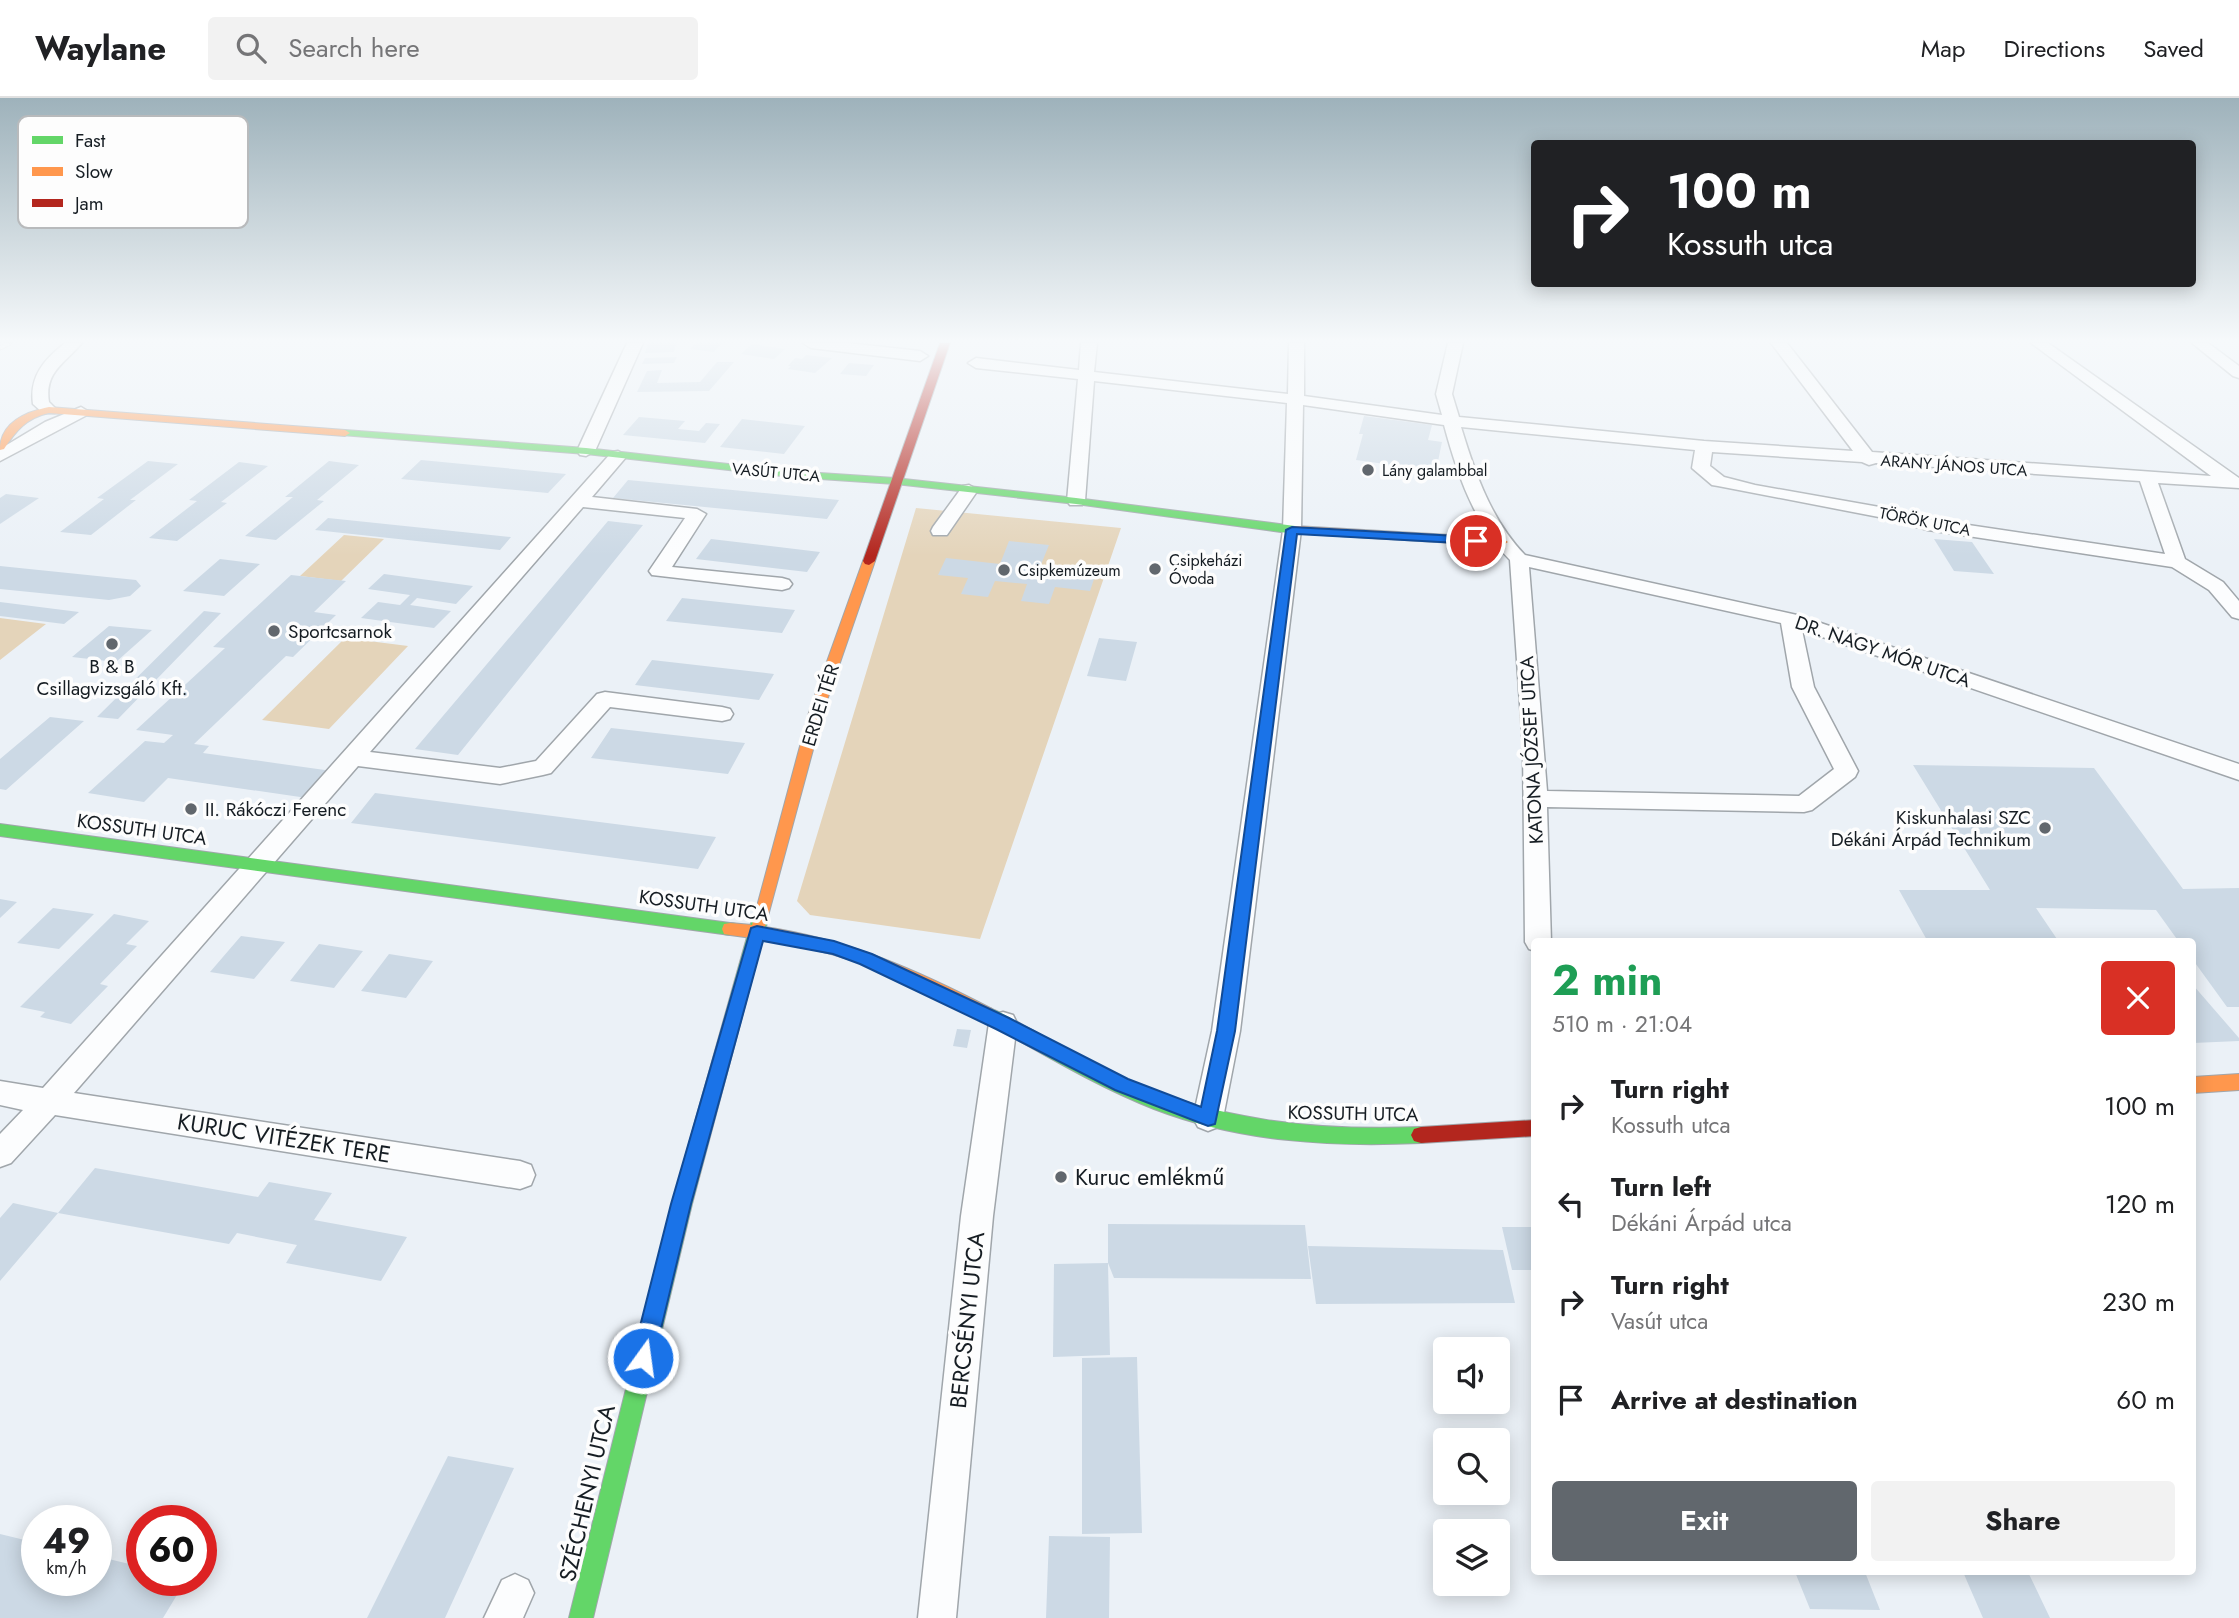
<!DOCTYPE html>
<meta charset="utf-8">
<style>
:root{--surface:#fff;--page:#f2f2f2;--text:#202124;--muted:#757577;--line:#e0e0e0;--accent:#61676d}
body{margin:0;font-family:Jost,sans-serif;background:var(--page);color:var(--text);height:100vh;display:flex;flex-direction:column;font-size:26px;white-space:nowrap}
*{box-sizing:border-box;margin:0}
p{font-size:23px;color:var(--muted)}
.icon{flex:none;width:38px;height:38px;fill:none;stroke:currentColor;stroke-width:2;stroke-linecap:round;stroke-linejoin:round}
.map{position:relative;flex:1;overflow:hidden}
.panel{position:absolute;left:1531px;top:840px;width:665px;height:637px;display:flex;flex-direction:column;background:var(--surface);border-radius:7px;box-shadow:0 4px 18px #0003}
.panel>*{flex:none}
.top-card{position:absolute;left:1531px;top:42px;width:665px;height:147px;border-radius:7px;box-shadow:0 4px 18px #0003;background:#202124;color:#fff;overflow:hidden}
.buttons{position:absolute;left:1433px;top:1239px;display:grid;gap:14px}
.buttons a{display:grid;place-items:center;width:77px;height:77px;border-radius:7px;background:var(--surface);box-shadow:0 4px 18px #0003;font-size:35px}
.speed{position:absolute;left:21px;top:1407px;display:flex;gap:14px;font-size:35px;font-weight:700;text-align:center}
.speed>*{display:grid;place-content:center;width:91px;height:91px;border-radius:50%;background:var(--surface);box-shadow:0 4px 18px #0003;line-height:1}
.speed small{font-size:18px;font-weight:400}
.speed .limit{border:10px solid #d22;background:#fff;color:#111}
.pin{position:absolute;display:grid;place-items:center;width:60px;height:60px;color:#fff;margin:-30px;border:4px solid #fff;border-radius:50%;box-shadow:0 2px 7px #0007}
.me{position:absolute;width:77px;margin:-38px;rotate:14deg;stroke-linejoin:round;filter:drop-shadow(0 0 5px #0008)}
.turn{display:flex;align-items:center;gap:24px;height:147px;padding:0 21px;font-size:32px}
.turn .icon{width:91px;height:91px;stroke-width:2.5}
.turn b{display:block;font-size:49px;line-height:60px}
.round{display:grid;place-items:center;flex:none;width:74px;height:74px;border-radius:7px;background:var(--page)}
.overview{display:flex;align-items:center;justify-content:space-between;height:119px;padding:0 21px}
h1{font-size:42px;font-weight:700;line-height:52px;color:#1e9e55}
.button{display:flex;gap:14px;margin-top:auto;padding:14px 21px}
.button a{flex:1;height:80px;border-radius:7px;background:var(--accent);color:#fff;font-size:28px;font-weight:700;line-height:80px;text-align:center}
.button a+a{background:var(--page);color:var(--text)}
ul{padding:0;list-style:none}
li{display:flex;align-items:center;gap:21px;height:98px;padding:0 21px}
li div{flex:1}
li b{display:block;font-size:26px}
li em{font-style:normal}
header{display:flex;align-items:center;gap:42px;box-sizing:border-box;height:98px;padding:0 35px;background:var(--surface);border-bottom:2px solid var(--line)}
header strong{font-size:33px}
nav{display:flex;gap:38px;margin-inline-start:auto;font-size:24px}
.search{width:490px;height:63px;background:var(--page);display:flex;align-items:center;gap:18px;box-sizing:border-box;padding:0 24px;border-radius:7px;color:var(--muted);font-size:26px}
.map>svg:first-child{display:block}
.green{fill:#e4d4ba}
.building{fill:#ccd9e5}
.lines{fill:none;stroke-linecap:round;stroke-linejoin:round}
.street-casing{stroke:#a0a6ab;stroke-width:3}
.fast-casing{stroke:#a0a6ab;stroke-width:2}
.slow-casing{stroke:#a0a6ab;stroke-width:2}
.jam-casing{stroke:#a0a6ab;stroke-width:2}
.street{fill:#fcfdfe;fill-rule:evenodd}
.fast{fill:#63d668;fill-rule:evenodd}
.slow{fill:#ff974d;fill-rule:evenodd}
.jam{fill:#b3261e;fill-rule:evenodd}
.rail-casing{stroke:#c4c6c8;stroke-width:5}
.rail{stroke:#fdfdfd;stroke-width:3.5;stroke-dasharray:10;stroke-linecap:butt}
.route{fill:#1a73e8;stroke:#114b97;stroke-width:2}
.poi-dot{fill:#61676d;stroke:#fdfdfd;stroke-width:2.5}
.labels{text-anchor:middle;stroke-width:7;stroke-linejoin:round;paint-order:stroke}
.far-street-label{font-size:16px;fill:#161d23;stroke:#fdfdfd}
.far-poi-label{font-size:16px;fill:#161d23;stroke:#fdfdfd;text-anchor:start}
.poi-label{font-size:19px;fill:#161d23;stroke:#fdfdfd;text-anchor:start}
.street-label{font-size:19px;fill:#161d23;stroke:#fdfdfd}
.near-street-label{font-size:23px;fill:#161d23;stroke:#fdfdfd}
.near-poi-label{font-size:23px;fill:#161d23;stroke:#fdfdfd;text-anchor:start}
.key{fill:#fdfdfd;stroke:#b8babc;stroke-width:2}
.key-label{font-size:19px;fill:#161d23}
</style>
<header>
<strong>Waylane</strong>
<div class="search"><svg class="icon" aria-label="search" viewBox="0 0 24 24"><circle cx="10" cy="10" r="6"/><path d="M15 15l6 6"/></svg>Search here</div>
<nav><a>Map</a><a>Directions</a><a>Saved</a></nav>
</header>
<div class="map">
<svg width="2239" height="1520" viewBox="0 0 2239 1520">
<rect width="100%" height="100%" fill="#ebf1f7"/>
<path class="green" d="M916,410L1121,430L980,841L810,817L797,803Z
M344,437L384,441L341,483L300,478Z
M0,520L46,526L0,562Z
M345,540L408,548L329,631L262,622Z"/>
<path class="building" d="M648,245H676L674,254L645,255Z
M696,245H722L714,254L690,251Z
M752,246L785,251L774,261L741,256Z
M806,257L832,260L815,275L788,271L791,268H788L795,260L802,261Z
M677,259L674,265L642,266L645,260Z
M717,264H734L709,293L637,294L647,273L662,272L657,285L700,284Z
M849,265L874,267L866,278L840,276Z
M1364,318L1432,327L1428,342L1442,344L1436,373L1356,362L1363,336H1359Z
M639,319L685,323L678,331L699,333L706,325L720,326L705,345L623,337Z
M742,321L805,328L784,356L720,349Z
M421,362L566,376L548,395L401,381Z
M148,363L178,366L130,402H136L91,437L60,434L104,401L97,400Z
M329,363L359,367L317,402L324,403L276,442L245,438L293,399H285Z
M239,364L268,368L221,404L227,405L177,443L149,440L197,403L189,402Z
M628,382L839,402L827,421L613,400Z
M6,396L39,400L0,426V400Z
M328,420L511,439L500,452L315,432Z
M608,423L643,427L458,657L415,651Z
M711,441L820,454L807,474L696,461Z
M1934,441L1972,444L1994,476L1954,473Z
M1009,443L1049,447L1040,469L1096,475L1090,493L1055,489L1049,506L1021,503L1027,486L995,483L988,499L961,496L968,480L938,477L946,460L1000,466Z
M220,461L260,466L224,498L183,493Z
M0,468L136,482L141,488L130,498L109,502L0,491Z
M384,476L473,488L456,506L417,500L410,507L451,513L434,530L361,520L378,504L400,507L410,497L368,491Z
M291,477L346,483L314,514L336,517L293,559L286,558L194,646L209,648L203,655L332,673L307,700L168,680L144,704L88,695L145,643L164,645L173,637L136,632L225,550L213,549Z
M682,500L795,512L782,535L666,523Z
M0,504L79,514L64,526L0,518Z
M204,513L221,515L118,621L97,619Z
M109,528L152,532L116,564L72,559Z
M1099,540L1137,544L1126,583L1087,578Z
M652,562L774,576L759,602L635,587Z
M50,619L84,623L6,692L0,691V661Z
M611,630L745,645L728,676L591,660Z
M1913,667L2094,670L2183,791L2239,790V909H2227L2193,862V844H2179L2156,812L2036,810L2059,844H1928L1899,792H1990Z
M375,695L716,739L698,771L351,725Z
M0,801L17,804L0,820Z
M53,810L94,816L59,851L17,845Z
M114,816L149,823L126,846L137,848L100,886L108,888L71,926L40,919L45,914L20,909Z
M241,838L285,844L254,881L210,874Z
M319,846L363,853L334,890L290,883Z
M389,856L433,863L406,900L361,893Z
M2193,887L2239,940V943L2193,945Z
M957,931L971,932L967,950L953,948Z
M95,1070L258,1099L269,1084L332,1095L314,1122L407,1139L381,1183L286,1165L297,1147L237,1135L229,1146L58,1115Z
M13,1105L58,1115L0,1183V1120Z
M1108,1126L1305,1127L1311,1181L1114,1180L1108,1165L1110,1257L1053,1259L1054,1166L1108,1165Z
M1502,1129H1535V1172H1512Z
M1308,1148L1503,1152L1515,1205L1316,1206Z
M1137,1259L1142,1435L1082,1436V1260Z
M448,1358L514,1370L445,1520H367Z
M0,1436L37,1445V1482H96V1458L142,1469V1482H186L163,1520H0Z
M1049,1438L1110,1439L1109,1520H1046Z
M1795,1474H1865L1880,1512L1810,1511Z
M1963,1474H2028L2050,1520H1983Z"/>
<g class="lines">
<g class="street-casing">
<path id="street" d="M65,245H82C65,265 44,274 49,304L57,312L55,315H43L33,306C29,278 45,261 65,245Z
M627,245H643L595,353L586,358L580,357L577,353Z
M803,245H847L920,253L928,258L920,263L811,250Z
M1081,245H1097L1094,274L1288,296L1289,245H1304V298L1442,317L1436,296L1448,245H1463L1452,296L1459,319L1704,343L1853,353L1771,245H1787L1872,354L2211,378L2031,245H2048L2239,380V390L2158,385L2185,461L2223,484L2239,503V521L2232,519L2209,492L2172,469L1928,432L1884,420L1718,388L1712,387L1692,370L1695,352L1461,329C1475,375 1491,422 1525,457L1797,517L2239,666V682L1802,532L1814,589L1858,673L1855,679L1812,712L1804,714L1547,709L1551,844H1535V853L1529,851L1525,844L1523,649L1510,462C1474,426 1457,375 1444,327L1303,307L1301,432L1240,933L1223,1020L1218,1029L1208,1033L1198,1029L1193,1020L1212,933L1283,432L1287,305L1094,283L1085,403L1082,407H1070L1067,403L1078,281L976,270L968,265L976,260L1079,272ZM1712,354L1862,364L1869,367L1876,365L2140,383L2165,456L1928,421L1885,410L1755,387L1724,379L1710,368ZM1529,469L1781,525L1792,589L1834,671L1799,698L1547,693Z
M2192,245H2208L2239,268V280L2233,278Z
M81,309L89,314L87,317L0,363V351L45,324Z
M618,353L627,358L592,399L697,411L706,416L672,469L782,480L789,482L792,486L789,490L782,492L652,477L649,473L685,420L583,409L370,654L500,670L536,663L597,596L605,594L722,609L730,611L733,616L730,621L722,623L610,609L551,675L543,677L500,686L358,668L74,995L520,1063L531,1067L535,1077L531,1087L520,1091L55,1017L11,1065L0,1069V1036L23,1012L0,1007V983L43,990L612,354Z
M969,387L978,392L947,437H933L931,433L933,429L963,388Z
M1003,914L1013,917L1017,925L993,1118L956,1520H918L961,1118L989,925L993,917Z
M515,1476L528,1482L534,1495L523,1520H484L502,1482Z"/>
</g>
<g class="fast-casing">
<path id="fast" d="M345,332L586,350L790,373L895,380L1076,400L1295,428L1301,432L1295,436L1076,406L895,386L790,379L586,356L341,337L340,335Z
M0,726L730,825L736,826L738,831L736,836L730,837L0,738Z
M759,819L765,821L767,825L692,1106L593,1520H569L672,1106L751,825L753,821Z
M986,909C1003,914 1018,925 1034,933C1062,949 1090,964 1119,978C1214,1023 1316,1033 1421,1029L1428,1031L1431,1037L1428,1043L1421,1045C1331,1049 1240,1044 1154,1011C1093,987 1037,952 980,921L977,916L980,911Z"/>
</g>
<g class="slow-casing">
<path id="slow" d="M49,309L345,332L350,335L345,338L49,315C26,320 16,333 4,351L0,352C0,325 25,314 49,309Z
M1295,428L1502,440L1508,444L1502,448L1291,435L1289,432Z
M869,459L875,463L824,611L765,829C847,841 919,873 992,911L995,916L992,921L986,923C952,912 921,890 888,876C837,854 785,844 730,837L724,836L722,831L724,826L730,825L752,827L810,611L863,463Z
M2239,976V992L2193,995V979Z"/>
</g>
<g class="jam-casing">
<path id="jam" d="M940,245H950L875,463L869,467L865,466L863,463Z
M1535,1022V1038L1421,1045L1414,1043L1411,1037L1414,1031L1421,1029Z"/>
</g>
<use href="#street" class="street"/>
<use href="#fast" class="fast"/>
<use href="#slow" class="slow"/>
<use href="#jam" class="jam"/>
<g class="rail-casing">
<path id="rail" d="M0,250L10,245"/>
</g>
<use href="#rail" class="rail"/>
</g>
<linearGradient id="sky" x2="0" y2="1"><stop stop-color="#9eb2bb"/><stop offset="0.53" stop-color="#f6f9fb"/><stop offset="1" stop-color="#f6f9fb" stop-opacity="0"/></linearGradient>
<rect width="2239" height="458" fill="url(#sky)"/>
<path class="route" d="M1292,429L1476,439L1482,443L1476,446L1297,436L1235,933L1215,1026L1208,1028L1115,992L996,931L860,866L833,856L763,843L691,1106L654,1260L651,1268L643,1271L635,1268L632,1260L671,1106L751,830L757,828L834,843L872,856L1009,920L1128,981L1201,1009L1217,933L1286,432Z"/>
<g class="poi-dot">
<circle cx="1368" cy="372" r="7"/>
<circle cx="1155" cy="471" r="7"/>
<circle cx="1004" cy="472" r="7"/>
<circle cx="274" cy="533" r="7"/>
<circle cx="112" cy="546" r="7"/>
<circle cx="191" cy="711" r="7"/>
<circle cx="2045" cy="730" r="7"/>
<circle cx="1061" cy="1079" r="7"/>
</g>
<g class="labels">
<g class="far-street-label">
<text transform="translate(1954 367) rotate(4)" y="6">ARANY JÁNOS UTCA</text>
<text transform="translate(776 374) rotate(5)" y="6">VASÚT UTCA</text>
<text transform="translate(1925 423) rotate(11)" y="6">TÖRÖK UTCA</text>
</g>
<g class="far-poi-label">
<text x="1382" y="378">Lány galambbal</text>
<text x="1169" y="468">Csipkeházi<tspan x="1169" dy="18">Óvoda</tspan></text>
<text x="1018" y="478">Csipkemúzeum</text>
</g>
<g class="poi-label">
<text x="288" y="540">Sportcsarnok</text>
<text x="112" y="575" text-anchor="middle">B &amp; B<tspan x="112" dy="22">Csillagvizsgáló Kft.</tspan></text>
<text x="205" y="718">II. Rákóczi Ferenc</text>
<text x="2031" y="726" text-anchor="end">Kiskunhalasi SZC<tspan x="2031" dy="22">Dékáni Árpád Technikum</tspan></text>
</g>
<g class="street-label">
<text transform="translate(1883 553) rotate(19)" y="7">DR. NAGY MÓR UTCA</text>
<text transform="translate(820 607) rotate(-73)" y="7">ERDEI TÉR</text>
<text transform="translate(1531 652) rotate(-93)" y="7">KATONA JÓZSEF UTCA</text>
<text transform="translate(142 731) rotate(8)" y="7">KOSSUTH UTCA</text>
<text transform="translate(704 807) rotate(8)" y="7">KOSSUTH UTCA</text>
<text transform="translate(1353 1015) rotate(1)" y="7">KOSSUTH UTCA</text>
</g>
<g class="near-street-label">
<text transform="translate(284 1040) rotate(9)" y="8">KURUC VITÉZEK TERE</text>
<text transform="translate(967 1222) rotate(-84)" y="8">BERCSÉNYI UTCA</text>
<text transform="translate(587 1395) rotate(-77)" y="8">SZÉCHENYI UTCA</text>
</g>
<g class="near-poi-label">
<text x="1075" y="1087">Kuruc emlékmű</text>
</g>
</g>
<rect x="18" y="18" width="230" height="112" rx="10" class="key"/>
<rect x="32" y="38" width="31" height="8" fill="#63d668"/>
<rect x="32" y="69" width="31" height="9" fill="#ff974d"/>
<rect x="32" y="101" width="31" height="8" fill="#b3261e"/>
<g class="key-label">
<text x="75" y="49">Fast</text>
<text x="75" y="80">Slow</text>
<text x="75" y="112">Jam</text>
</g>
</svg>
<div class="buttons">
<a><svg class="icon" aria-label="sound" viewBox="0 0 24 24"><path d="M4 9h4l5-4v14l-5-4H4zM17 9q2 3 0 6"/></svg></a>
<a><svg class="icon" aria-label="search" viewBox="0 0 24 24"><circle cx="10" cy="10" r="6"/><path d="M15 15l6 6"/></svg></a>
<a><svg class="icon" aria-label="layers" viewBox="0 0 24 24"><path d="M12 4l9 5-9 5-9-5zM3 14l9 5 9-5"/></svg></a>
</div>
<div class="speed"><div>49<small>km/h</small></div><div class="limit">60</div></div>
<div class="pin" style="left:1476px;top:443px;background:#d93025"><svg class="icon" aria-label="arrive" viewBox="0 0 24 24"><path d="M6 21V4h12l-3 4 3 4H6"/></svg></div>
<svg class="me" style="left:643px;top:1260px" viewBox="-20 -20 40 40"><circle r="17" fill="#1a73e8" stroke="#fff" stroke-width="3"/><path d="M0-11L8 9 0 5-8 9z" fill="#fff"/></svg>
<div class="top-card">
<div class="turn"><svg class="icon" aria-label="right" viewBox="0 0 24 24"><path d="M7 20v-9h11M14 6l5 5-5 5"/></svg><div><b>100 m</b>Kossuth utca</div></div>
</div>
<section class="panel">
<div class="overview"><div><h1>2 min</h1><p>510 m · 21:04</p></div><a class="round" style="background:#d93025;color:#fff"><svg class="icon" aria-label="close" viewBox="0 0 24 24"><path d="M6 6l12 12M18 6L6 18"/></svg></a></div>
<ul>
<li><svg class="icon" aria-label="right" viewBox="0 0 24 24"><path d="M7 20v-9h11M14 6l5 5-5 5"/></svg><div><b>Turn right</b><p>Kossuth utca</p></div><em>100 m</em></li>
<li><svg class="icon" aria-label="left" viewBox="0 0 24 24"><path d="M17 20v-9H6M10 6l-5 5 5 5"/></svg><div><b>Turn left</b><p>Dékáni Árpád utca</p></div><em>120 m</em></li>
<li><svg class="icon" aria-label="right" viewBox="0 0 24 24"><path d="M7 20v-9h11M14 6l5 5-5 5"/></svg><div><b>Turn right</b><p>Vasút utca</p></div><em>230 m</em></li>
<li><svg class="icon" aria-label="arrive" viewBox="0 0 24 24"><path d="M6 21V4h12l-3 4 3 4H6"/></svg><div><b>Arrive at destination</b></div><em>60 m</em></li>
</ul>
<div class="button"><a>Exit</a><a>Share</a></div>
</section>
</div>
